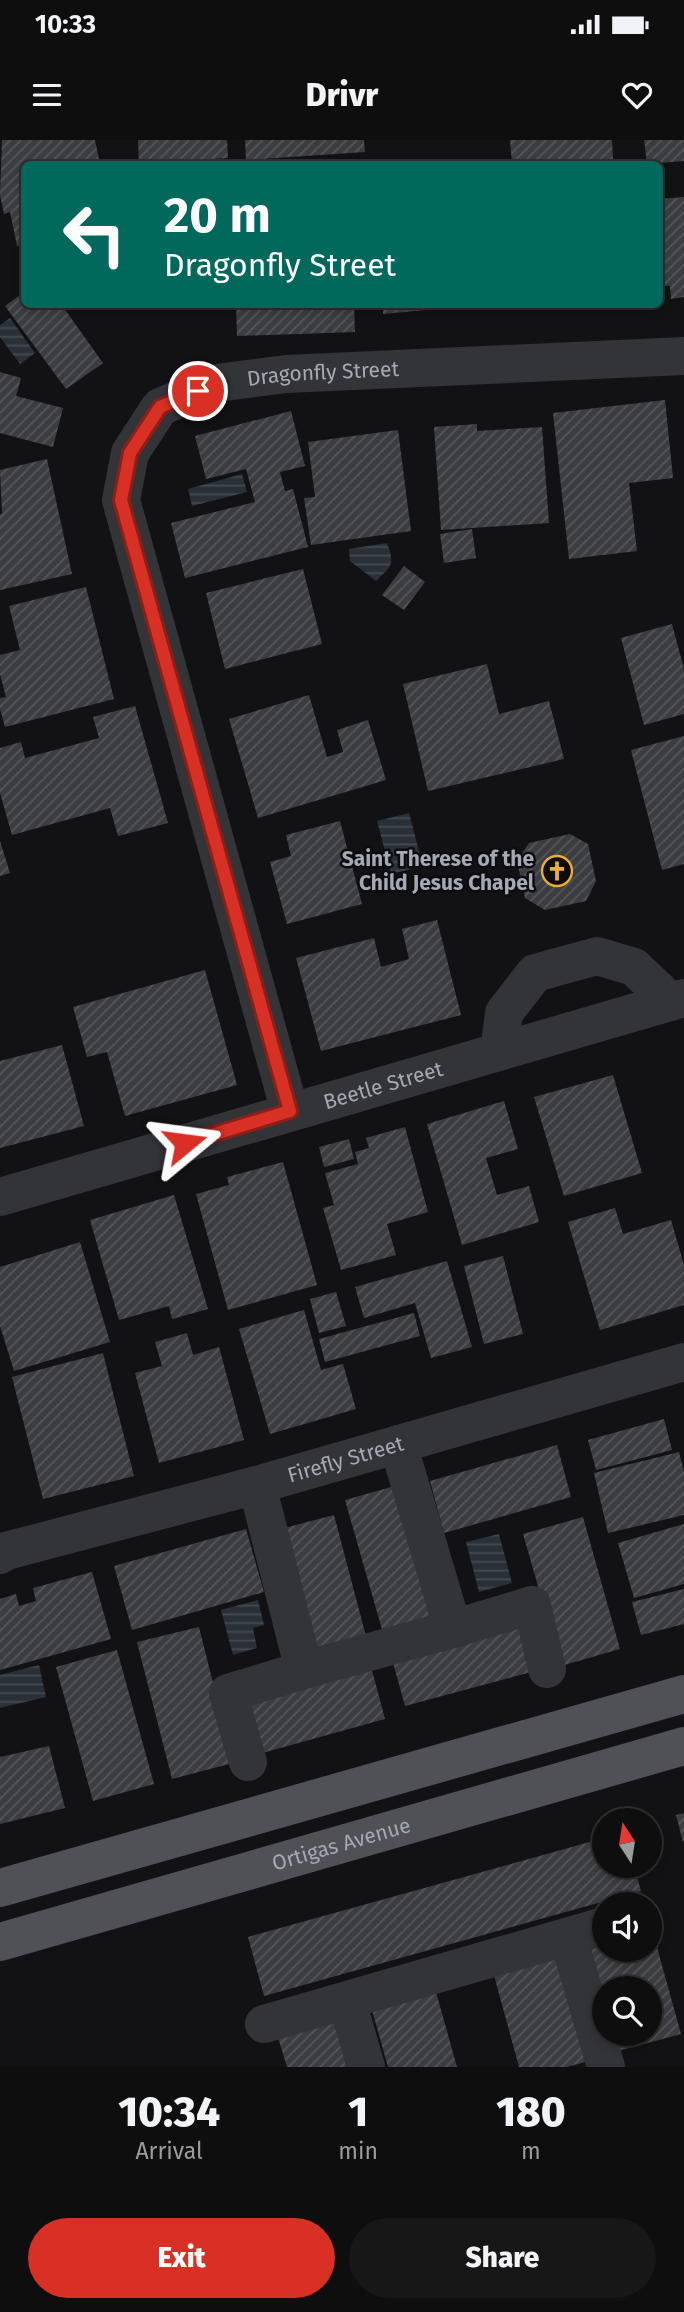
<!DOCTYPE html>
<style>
:root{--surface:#0e0e0f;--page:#171718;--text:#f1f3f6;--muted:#9b9c9e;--line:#2e2e2f;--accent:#d93025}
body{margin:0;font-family:"Fira Sans",sans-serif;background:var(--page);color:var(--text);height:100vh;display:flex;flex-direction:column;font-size:26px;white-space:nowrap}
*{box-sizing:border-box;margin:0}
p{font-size:23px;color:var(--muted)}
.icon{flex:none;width:38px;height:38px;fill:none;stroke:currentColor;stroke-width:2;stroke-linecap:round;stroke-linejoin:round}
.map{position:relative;height:1927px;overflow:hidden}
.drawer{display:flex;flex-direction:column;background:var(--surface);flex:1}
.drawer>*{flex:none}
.banner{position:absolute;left:21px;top:21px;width:642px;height:147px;border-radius:10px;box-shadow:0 4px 10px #0003,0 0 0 2px var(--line);background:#00695c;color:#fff;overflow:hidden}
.needle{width:46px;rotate:348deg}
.fabs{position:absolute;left:592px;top:1668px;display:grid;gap:14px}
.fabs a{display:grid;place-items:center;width:70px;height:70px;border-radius:50%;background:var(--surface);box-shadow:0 4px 10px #0003,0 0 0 2px var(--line);font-size:35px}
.pin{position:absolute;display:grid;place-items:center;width:60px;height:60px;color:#fff;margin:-30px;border:4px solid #fff;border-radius:50%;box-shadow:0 2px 7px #0007}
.me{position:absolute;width:77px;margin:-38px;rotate:74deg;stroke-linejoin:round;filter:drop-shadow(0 0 5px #0008)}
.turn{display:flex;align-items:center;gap:24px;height:147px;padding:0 28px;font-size:32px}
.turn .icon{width:91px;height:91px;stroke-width:2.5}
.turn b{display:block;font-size:49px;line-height:60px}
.eta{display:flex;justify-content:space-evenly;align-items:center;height:119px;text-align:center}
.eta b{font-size:42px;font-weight:800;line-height:49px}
.button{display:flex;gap:14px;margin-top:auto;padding:14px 28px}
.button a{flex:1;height:80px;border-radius:42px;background:var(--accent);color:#fff;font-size:28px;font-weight:800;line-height:80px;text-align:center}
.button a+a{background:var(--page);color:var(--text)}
.status{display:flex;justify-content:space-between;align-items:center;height:49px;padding:0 35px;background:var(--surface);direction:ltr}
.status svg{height:19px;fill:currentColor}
header{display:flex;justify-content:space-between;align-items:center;height:91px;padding:0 28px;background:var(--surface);font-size:32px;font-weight:800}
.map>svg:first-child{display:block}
.water{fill:url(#water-rules)}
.building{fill:url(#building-hatch)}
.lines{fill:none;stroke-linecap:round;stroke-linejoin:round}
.minor{stroke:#333438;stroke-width:38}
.major{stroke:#4f5157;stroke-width:38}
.route-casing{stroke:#8d1f18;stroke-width:18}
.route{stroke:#d93025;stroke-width:12}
.labels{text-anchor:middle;stroke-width:5;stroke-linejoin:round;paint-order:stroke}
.street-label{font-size:21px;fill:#a4a9b4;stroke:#0d0d0f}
.poi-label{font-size:21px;font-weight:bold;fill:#a4a9b4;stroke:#0d0d0f;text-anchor:end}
</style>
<div class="status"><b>10:33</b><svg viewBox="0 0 49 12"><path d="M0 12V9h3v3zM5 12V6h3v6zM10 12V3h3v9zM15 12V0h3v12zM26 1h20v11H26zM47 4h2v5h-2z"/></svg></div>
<header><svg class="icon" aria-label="menu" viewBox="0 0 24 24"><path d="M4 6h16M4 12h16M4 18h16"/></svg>Drivr<svg class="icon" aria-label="heart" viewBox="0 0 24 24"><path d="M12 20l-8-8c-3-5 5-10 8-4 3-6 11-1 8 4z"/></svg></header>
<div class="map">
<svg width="684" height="1927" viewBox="0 0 684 1927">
<defs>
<pattern id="water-rules" width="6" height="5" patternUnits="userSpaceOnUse" patternTransform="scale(1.75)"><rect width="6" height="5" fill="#293037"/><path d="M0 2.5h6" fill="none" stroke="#454b52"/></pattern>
<pattern id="building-hatch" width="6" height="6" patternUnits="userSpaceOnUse" patternTransform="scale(1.75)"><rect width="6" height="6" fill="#3c3d41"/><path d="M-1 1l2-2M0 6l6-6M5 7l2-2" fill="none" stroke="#55565a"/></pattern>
</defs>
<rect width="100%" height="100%" fill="#121214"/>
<path class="water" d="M10,178L35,213L20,224L0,197V185Z
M242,334L247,352L192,366L188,349Z
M387,403C395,424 392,426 376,441L350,421L349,409Z
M409,673L423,726L391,734L377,681Z
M499,1394L512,1443L479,1452L466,1402Z
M258,1460L264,1485L253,1488L257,1508L233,1515L221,1470Z
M39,1525L46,1557L0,1568V1535Z"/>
<path class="building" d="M2,0H95L100,24H24V105L17,106L10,72L4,74L0,55Z
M138,0H227L228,18L139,24Z
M245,0H364L365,12L246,20Z
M510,0H612L613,19L570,24H512Z
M644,0H684V21L647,24Z
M684,57V157L671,159L670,146H664L662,122H660V59Z
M24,152V164H61L103,223L66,249L5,166Z
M236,164H354L355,192L237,196Z
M383,164H470V166L383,174Z
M0,232L21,238L16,256L63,268L53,307L0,293Z
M665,260L673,338L629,343L637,411L569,419L553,273Z
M291,271L305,326L280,332L285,351L293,349L308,407L185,438L171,383L255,362L246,329L206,339L195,296Z
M477,284V291L542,287L549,383L441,390L434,287Z
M398,290L411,391L311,405L304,358L315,357L308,302Z
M47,319L72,434L0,450V374H2L0,330Z
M472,389L476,418L444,423L440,394Z
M404,426L425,442L404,470L382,455Z
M303,429L322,504L225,529L206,453Z
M86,447L114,559L5,587L0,569V558L6,557L0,534V515L20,510L9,466Z
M672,484L684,529V574L644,585L621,498Z
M487,524L499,574L549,561L564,619L428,651L403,544Z
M309,555L327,617L343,612L337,590L368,580L386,640L258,678L229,579Z
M135,566L168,683L118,696L110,668L12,695L0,653V608L21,602L25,618L99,598L93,577Z
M684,596V724L662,730L631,610Z
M340,681L362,764L287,784L270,722L291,716L286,695Z
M570,694L588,704L596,741L586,761L545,770L525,758L517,721L529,703Z
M0,701L10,733L0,736Z
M437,780L461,875L321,911L296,818L374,798L381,827L409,819L402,789Z
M205,830L237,945L125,976L107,912L87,917L73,867Z
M62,905L84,986L0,1008V921Z
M613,935L642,1033L564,1056L534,957Z
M504,961L518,1009L486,1018L497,1055L529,1046L539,1082L462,1105L427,984Z
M405,987L428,1072L387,1084L396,1115L341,1130L323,1068L334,1065L325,1033L358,1024L355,1012L369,1008L366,998Z
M349,999L354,1019L324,1027L319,1007Z
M283,1022L317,1145L228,1170L196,1054L229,1045L227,1037Z
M174,1055L208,1169L172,1179L169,1166L119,1180L90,1080Z
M615,1068L623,1094L671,1080L684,1125V1165L600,1190L568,1082Z
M80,1102L110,1202L14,1231L0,1186V1127Z
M503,1116L523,1194L484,1204L464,1126Z
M447,1121L472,1207L431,1218L415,1163L364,1178L355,1147Z
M336,1152L346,1186L319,1193L310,1159Z
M304,1170L321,1230L343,1224L356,1269L270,1294L239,1189Z
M414,1173L420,1196L325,1222L319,1199Z
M187,1193L193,1215L219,1207L244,1300L159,1323L135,1233L162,1226L155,1202Z
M103,1213L134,1336L43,1359L12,1237Z
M664,1279L672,1310L596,1330L588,1300Z
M557,1305L571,1357L444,1393L430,1341Z
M679,1312L684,1332V1375L608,1393L594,1333Z
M402,1344L440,1477L383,1493L345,1360Z
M334,1375L367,1500L306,1516L273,1391Z
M583,1377L620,1509L561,1526L523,1394Z
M684,1384V1444L634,1458L618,1403Z
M246,1389L264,1452L132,1490L114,1426Z
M92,1432L111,1499L0,1530V1459L16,1454L19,1466L36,1461L33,1448Z
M684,1449V1484L641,1495L632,1462Z
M519,1477L535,1531L405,1566L390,1512Z
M199,1487L233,1623L172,1639L137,1502Z
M117,1510L154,1644L93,1661L56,1527Z
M369,1519L385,1579L255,1615L239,1554Z
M49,1606L65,1668L0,1684V1617Z
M684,1673V1701L683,1702L676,1675Z
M604,1698V1726H634L641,1751L264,1856L248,1797Z
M650,1782L681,1894L618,1911L613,1894H649V1848H604V1859L587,1801L604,1796V1810H649Z
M558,1810L589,1921L567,1927H519L492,1828Z
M434,1845L457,1927H388L370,1863Z
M345,1872L360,1927H287L276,1891Z"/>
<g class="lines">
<g class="minor">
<path d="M499,912L504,873L535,833L597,816L634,827L671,862"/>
<path id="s1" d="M290,972L121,360L130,313L160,267L217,243L286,234L684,216"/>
<path id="s2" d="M0,1057L684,858"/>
<path d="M398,1304L453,1489L532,1465L547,1529"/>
<path id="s3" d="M0,1415L6,1411L257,1345L684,1222"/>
<path d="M304,1530L453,1489"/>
<path d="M248,1622L228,1553L304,1530L257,1345"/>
<path d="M568,1797L606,1927"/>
<path d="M347,1861L366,1927"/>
<path d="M264,1884L604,1786"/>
</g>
<g class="major">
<path d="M0,1748L684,1554"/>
<path id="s4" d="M0,1802L684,1606"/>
</g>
</g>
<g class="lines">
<g class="route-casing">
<path id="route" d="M185,1003L290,971L121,360L130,313L160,267L198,251"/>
</g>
<use href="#route" class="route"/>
</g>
<defs>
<g id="church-ring" transform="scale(1.575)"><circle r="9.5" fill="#0d0d0f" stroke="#ebaf32" stroke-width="1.5"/><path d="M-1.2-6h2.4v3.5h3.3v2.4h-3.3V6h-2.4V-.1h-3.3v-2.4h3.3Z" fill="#ebaf32"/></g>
</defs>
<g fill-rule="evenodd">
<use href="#church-ring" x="557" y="731"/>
</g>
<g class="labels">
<g class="street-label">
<text dy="7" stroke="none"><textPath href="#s1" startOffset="906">Dragonfly Street</textPath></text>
<text dy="7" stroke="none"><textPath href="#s2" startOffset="399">Beetle Street</textPath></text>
<text dy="7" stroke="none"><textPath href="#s3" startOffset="359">Firefly Street</textPath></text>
<text dy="7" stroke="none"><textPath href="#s4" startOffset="355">Ortigas Avenue</textPath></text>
</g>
<g class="poi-label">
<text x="534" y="726">Saint Therese of the<tspan x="534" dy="24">Child Jesus Chapel</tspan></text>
</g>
</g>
</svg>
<div class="fabs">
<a><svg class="needle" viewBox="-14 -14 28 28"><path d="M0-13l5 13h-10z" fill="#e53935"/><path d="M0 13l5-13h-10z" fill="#9b9c9e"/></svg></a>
<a><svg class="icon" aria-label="sound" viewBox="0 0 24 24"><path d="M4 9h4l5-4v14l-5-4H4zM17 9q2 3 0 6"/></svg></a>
<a><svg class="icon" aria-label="search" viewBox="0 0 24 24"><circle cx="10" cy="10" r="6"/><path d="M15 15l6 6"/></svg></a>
</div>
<div class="pin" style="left:198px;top:251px;background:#d93025"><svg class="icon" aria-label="arrive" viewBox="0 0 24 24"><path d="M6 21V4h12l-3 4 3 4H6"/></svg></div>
<svg class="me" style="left:185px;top:1003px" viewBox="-20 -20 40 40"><path d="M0-17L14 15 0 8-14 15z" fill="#d93025" stroke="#fff" stroke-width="4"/></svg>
<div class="banner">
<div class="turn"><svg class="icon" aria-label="left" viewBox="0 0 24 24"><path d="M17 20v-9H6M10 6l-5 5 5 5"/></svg><div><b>20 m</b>Dragonfly Street</div></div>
</div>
</div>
<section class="drawer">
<div class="eta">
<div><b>10:34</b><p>Arrival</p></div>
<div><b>1</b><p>min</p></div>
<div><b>180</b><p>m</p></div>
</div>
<div class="button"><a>Exit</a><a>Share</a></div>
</section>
